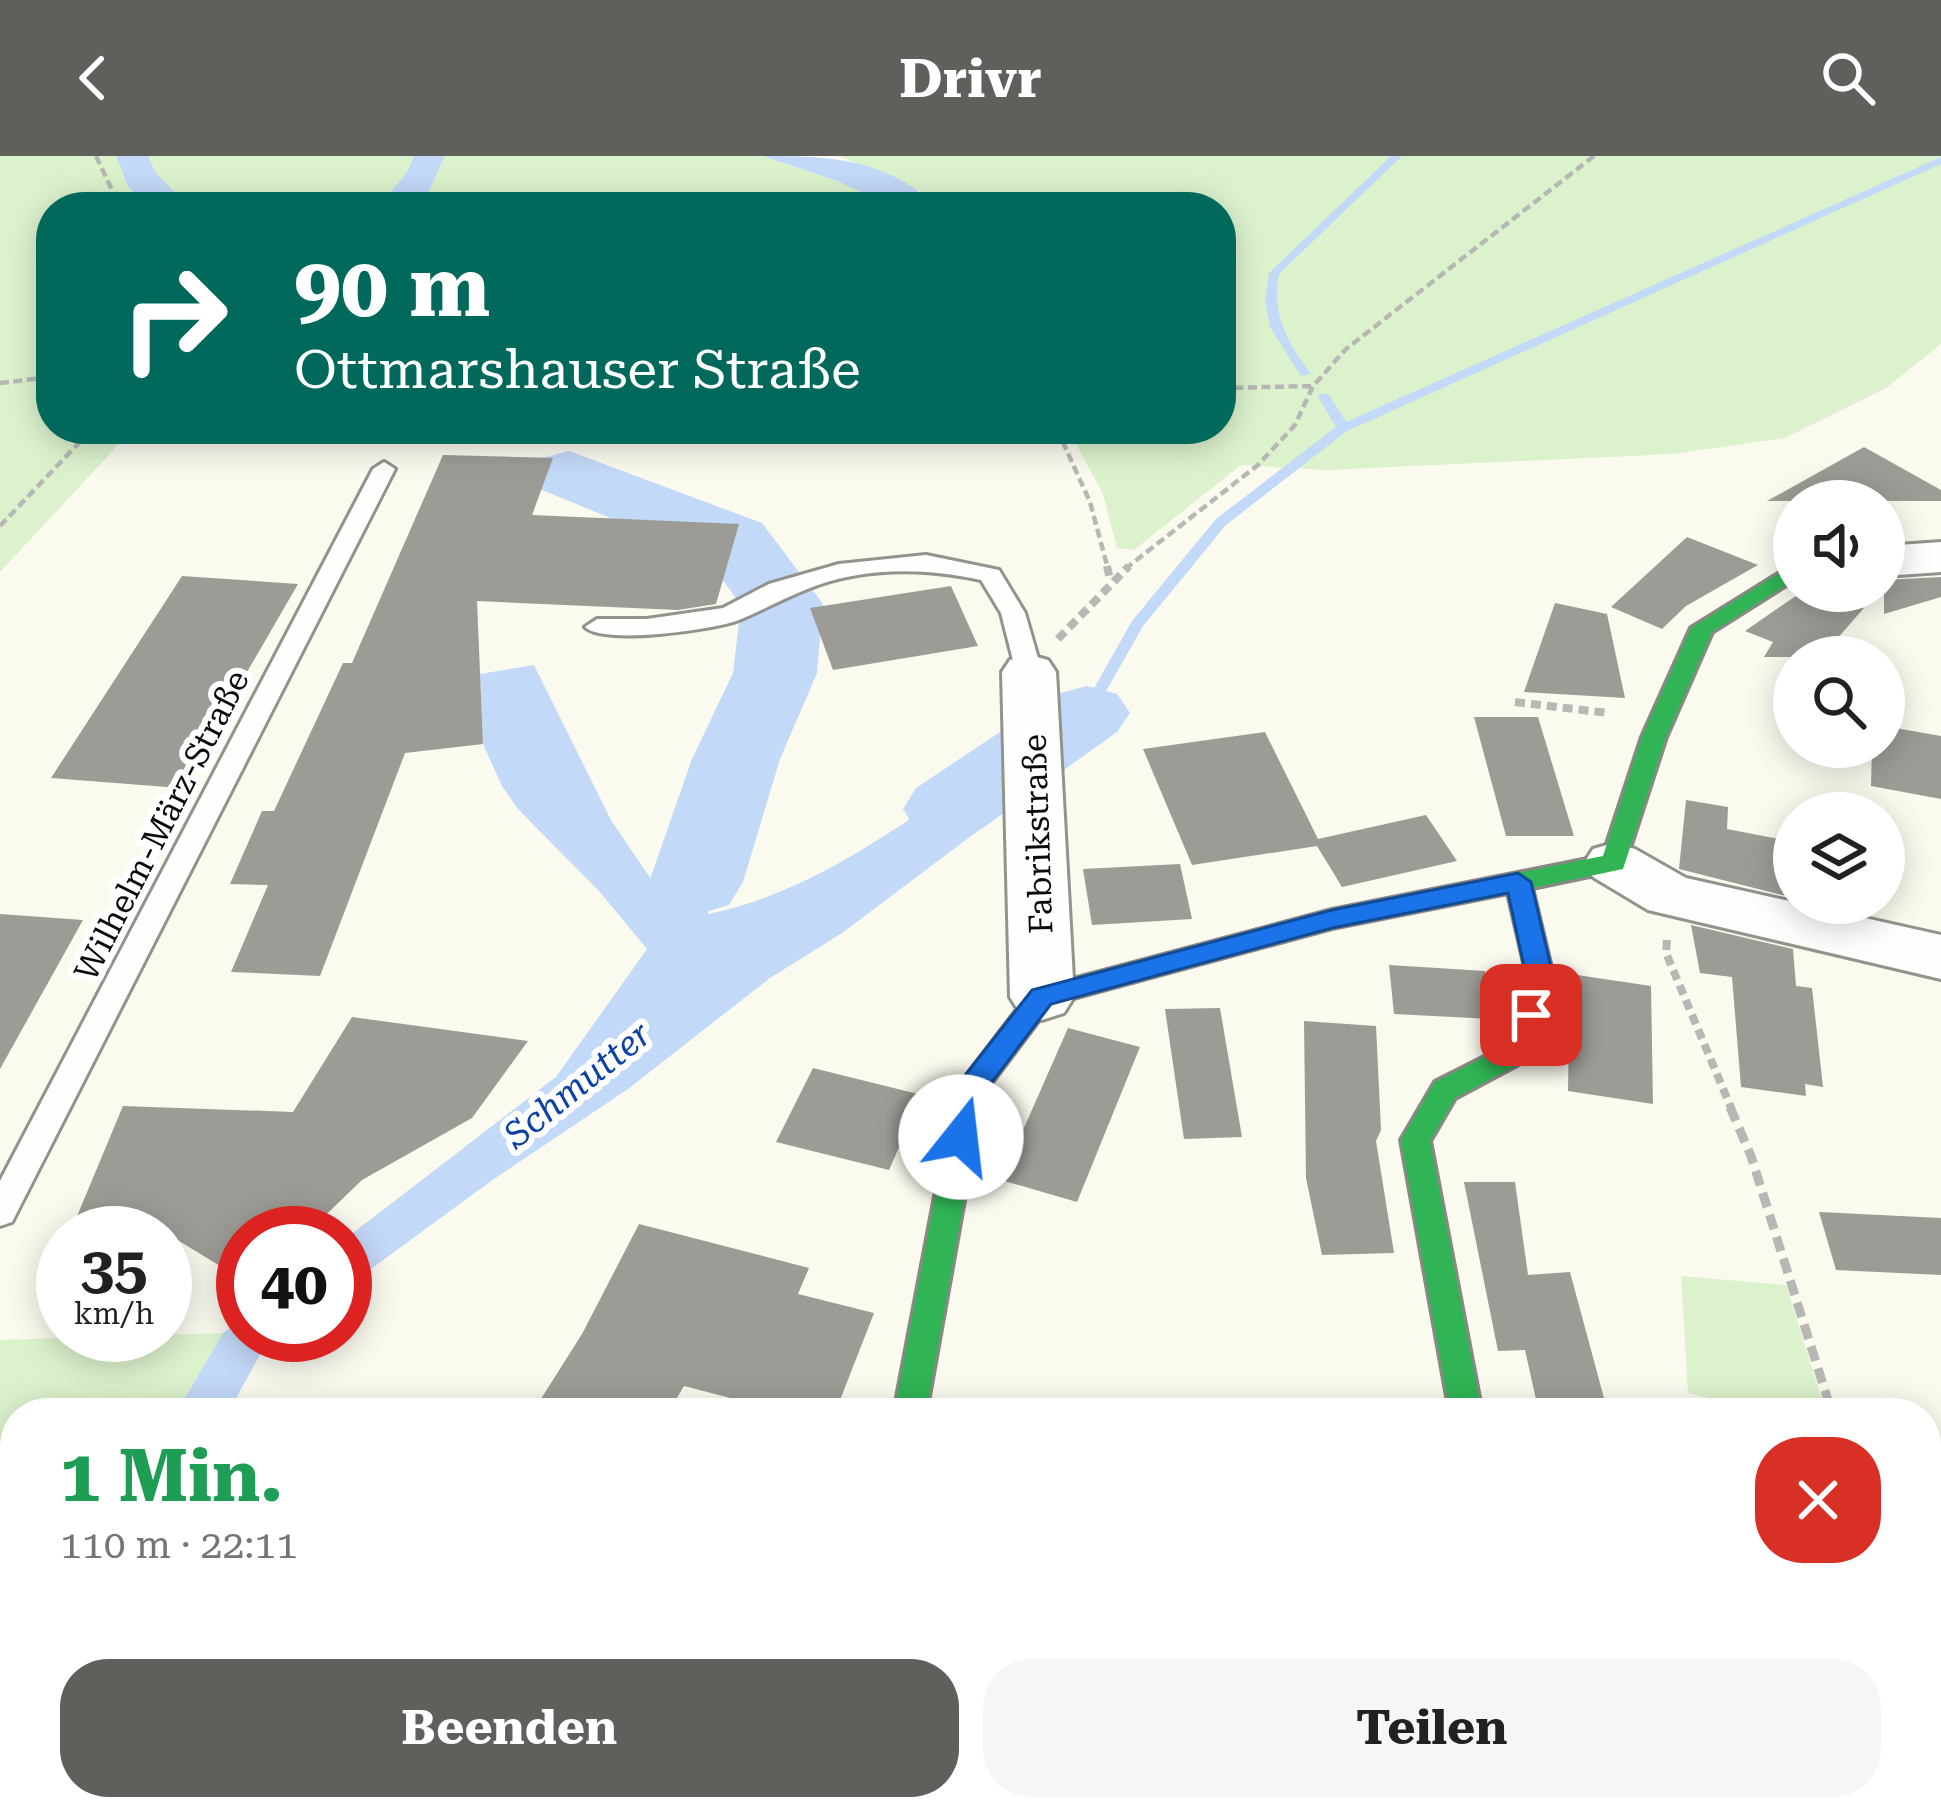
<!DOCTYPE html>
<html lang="de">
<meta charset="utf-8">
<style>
:root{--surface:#fff;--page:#f6f6f6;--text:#202124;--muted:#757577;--accent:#5f5f5b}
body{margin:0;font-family:"Roboto Serif",serif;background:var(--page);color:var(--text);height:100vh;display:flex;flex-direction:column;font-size:45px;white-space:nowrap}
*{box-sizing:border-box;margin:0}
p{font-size:39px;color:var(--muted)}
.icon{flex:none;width:66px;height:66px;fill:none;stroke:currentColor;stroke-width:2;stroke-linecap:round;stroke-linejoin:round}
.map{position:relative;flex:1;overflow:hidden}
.details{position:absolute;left:0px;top:1242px;width:1941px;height:423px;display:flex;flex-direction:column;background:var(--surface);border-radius:48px 48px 0 0;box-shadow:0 6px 30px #0003}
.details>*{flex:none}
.hud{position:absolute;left:36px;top:36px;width:1200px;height:252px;border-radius:48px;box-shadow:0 6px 30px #0003;background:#00695c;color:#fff;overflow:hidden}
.controls{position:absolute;left:1773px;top:324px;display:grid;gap:24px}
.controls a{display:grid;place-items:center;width:132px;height:132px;border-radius:50%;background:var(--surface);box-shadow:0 6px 30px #0003;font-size:60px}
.speed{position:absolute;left:36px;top:1050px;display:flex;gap:24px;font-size:60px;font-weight:700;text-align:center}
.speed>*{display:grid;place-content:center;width:156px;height:156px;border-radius:50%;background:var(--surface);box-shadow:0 6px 30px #0003;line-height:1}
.speed small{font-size:30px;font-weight:400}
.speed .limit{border:18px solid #d22;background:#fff;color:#111}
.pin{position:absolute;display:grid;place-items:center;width:102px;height:102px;color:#fff;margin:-51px;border-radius:24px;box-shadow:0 6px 18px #0006}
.me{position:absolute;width:132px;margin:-66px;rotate:16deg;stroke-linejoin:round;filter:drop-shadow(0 0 9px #0008)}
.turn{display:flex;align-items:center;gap:42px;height:252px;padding:0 60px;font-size:54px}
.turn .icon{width:156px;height:156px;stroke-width:2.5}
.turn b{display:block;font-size:84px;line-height:102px}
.round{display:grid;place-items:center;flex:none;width:126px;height:126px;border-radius:48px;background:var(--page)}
.overview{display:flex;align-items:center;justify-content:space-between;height:204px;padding:0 60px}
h1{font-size:72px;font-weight:700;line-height:90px;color:#1e9e55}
.cta{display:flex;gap:24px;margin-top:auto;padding:24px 60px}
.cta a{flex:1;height:138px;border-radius:48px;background:var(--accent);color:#fff;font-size:48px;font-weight:700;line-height:138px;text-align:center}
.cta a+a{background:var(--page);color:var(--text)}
header{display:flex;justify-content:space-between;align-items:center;height:156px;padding:0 60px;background:var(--accent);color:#fff;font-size:54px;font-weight:700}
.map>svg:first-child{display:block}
.green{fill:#dcf2cd}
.water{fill:#c2d9f7}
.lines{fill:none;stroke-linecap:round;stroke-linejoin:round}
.stream{fill:#c2d9f7;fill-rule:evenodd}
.river{fill:#c2d9f7;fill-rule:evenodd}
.building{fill:#9c9b95}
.lane-casing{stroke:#93938e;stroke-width:6}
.street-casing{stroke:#93938e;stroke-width:6}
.fast-casing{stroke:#898984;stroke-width:6}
.path-far2{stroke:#b7b7b5;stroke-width:4.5;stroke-dasharray:9 4.5;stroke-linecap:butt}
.path-far1{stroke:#b7b7b5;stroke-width:8;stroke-dasharray:10 6;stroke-linecap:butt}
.path{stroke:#b7b7b5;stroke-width:9;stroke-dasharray:15 8;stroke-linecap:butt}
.lane{fill:#fefefd;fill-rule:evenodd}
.street{fill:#fefefd;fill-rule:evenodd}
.fast{fill:#30b455;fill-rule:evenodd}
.route{fill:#1a73e8;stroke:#114b97;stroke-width:3}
.labels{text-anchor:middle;stroke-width:12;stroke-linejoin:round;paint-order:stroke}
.street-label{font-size:33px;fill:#0b0b0b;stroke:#fff}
.water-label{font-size:36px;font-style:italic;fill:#0c42a6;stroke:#fff}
</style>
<header><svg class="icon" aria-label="back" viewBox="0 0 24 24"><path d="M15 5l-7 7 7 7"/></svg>Drivr<svg class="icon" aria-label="search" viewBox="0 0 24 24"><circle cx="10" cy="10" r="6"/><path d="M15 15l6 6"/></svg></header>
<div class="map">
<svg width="1941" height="1664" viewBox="0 0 1941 1664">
<rect width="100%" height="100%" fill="#fafaef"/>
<path class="green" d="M0,0H116L128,31L149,51H51V273H133L0,416Z
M148,0H414L407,16L379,51H189L156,17Z
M445,0H763L837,25L893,51H422Z
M839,0H1941V188L1886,232L1785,282L1673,298L1327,314L1241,309L1134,394L1117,392L1103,338L1068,273H1221V51H938L922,36Z
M1681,1120L1786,1129L1826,1257H1770L1688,1237Z
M223,1177L176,1257H15V1650H125L122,1664H0V1184Z"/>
<path class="water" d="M116,0H148L156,17L189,51H149L128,31Z
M414,0H445L422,50L379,51L407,16Z
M763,0C831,0 884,2 938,51H893L837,25Z
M534,509L611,664L669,750L725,596L751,599L706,735L708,758C821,735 914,659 1008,595L1011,650L842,777L770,822L628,933L491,1025L345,1132V1083L556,921L647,793L599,735L517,652L502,630L483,588L480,518Z
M243,1162V1179H281L263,1193L228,1257H176L223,1177Z"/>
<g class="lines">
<path class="stream" d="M1391,0H1402L1279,118C1271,159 1288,186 1311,218L1301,220L1270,171L1265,146L1269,117Z
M1941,1V8L1347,275L1226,369L1143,470L1092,560H1082L1080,557L1132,465L1216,363L1336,271L1318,241L1320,238H1328L1346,266Z
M1926,1517H1941V1539H1926Z
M178,1650H238L235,1658L212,1664H178L176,1657Z"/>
<path class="river" d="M569,295L762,367L823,448L817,517L780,603L743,726L729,749L696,759L663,749L649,726L692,603L733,517L741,449L706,401L542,334L531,318L542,302Z
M1087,530L1117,538L1130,557L1117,576L980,674L948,683L916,674L903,653L916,632L1057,538Z"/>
</g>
<path class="building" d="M1864,291L1941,334V345H1767Z
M443,299L553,302L532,359L739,368L716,448L678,454L477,445L483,588L405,597L320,820L231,816L268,729L230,728L262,655H274L343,507H352Z
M1687,381L1758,409L1686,450L1662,473L1611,451Z
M182,420L298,428L180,632L51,622Z
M1941,421V441L1884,458V424Z
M951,430L978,490L833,514L810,452Z
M1803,435H1821L1864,452L1821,501H1764L1773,486L1745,475Z
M1555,447L1607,458L1625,542L1524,536Z
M1474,561H1538L1574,680H1506Z
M1884,570L1941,580V643L1871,630L1872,591H1884Z
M1265,576L1318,683L1426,659L1457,705L1342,731L1317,690L1192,709L1143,593Z
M1686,644L1728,651L1727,673L1794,686V742L1679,713Z
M1180,708L1192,763L1092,769L1083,713Z
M0,758L83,764L0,913Z
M1691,769L1793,793L1796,830L1812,832L1823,931L1805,928L1806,940L1741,931L1732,821L1700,817Z
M1389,809L1485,815L1492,863L1394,858Z
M1577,819L1651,830L1653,948L1568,935L1569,861Z
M1220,852L1242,981L1184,983L1165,853Z
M352,861L528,885L472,962L362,1024L307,1077H243V1124L166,1077H70L123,950L293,956Z
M1304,865L1376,870L1381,974L1376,985L1394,1097L1322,1099L1306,1022Z
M1068,872L1140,891L1077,1046L1001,1024Z
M813,912L922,939L889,1014L776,986Z
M1464,1026H1515L1528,1119L1570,1116L1608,1257H1539L1525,1194L1498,1195Z
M1819,1056L1941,1062V1119L1836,1114Z
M639,1068L809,1112L798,1138L874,1157L835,1257H788L684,1230L668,1257H532L582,1178Z"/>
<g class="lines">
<g class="lane-casing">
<path id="lane" d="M384,306L395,313L12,1066L0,1070V1025L373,313Z
M926,399L999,414L1025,457L1042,516L1038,522H1020L1016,516L1001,457L981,424C937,415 897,412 852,420C810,427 777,448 739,464C713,474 603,489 585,471L597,463H647L723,452L769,428L839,408Z"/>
</g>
<g class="street-casing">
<path id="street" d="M1941,386V416L1884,420V390Z
M1029,499L1048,504L1056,516L1074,841L1064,857L1042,864L1020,857L1010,841L1002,516L1010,504Z
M1614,687L1635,693L1686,722L1941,779V823L1648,754L1593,721L1584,707L1593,693Z
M835,1650H923L925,1664H837Z"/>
</g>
<g class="fast-casing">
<path id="fast" d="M1794,408V424L1712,476L1666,581L1623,713L1532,732L1554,824L1536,894L1532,901L1455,942L1430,985L1482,1257H1450L1401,984L1435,926L1510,888L1528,824L1508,737L1332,772L1051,848L983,938L926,1257H894L955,935L1032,834L1332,754L1603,700L1642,581L1691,472Z"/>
</g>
<path class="path-far2" d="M96,0L120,51
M0,227L51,221
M1221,232L1313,230
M1057,273L1090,346L1108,413
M0,370L92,273
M1125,413L1258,309L1295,269L1313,230L1346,193L1594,0"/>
<path class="path-far1" d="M1107,410L1110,424
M1058,483L1129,410
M1515,546L1608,557
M1667,784L1666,797L1732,954"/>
<path class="path" d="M1730,951L1751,1000L1832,1257
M1926,1585L1941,1625"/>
<use href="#lane" class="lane"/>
<use href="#street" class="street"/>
<use href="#fast" class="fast"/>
</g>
<path class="route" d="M1518,717L1531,726L1554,824L1541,866H1521L1517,859L1527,824L1508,737L1332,772L1051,848L983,938L971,989H951L946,981L959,927L1032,834L1332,754Z"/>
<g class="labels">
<g class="street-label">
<text transform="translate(161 669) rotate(-63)" y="12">Wilhelm-März-Straße</text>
<text transform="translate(1037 678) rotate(-92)" y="12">Fabrikstraße</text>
</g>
<g class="water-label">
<text transform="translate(577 928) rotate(-39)" y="13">Schmutter</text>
</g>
</g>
</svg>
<div class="controls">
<a><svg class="icon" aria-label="sound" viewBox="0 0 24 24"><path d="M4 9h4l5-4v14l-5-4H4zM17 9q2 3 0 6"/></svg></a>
<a><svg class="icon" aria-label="search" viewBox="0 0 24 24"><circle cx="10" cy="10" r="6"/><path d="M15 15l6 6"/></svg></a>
<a><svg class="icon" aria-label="layers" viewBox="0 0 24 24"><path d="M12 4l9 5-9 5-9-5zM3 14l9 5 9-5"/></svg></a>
</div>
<div class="speed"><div>35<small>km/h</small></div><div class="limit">40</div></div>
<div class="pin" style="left:1531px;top:859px;background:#d93025"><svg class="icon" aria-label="arrive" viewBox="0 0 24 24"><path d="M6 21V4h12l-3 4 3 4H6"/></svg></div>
<svg class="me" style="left:961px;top:981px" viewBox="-20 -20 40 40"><circle r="19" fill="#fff"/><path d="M0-13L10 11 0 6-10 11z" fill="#1a73e8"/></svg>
<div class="hud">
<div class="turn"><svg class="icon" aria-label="right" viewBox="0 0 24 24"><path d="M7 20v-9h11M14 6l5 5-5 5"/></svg><div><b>90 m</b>Ottmarshauser Straße</div></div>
</div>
<section class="details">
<div class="overview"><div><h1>1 Min.</h1><p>110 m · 22:11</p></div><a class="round" style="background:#d93025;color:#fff"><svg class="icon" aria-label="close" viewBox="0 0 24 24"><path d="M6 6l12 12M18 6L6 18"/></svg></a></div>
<div class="cta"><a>Beenden</a><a>Teilen</a></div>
</section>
</div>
